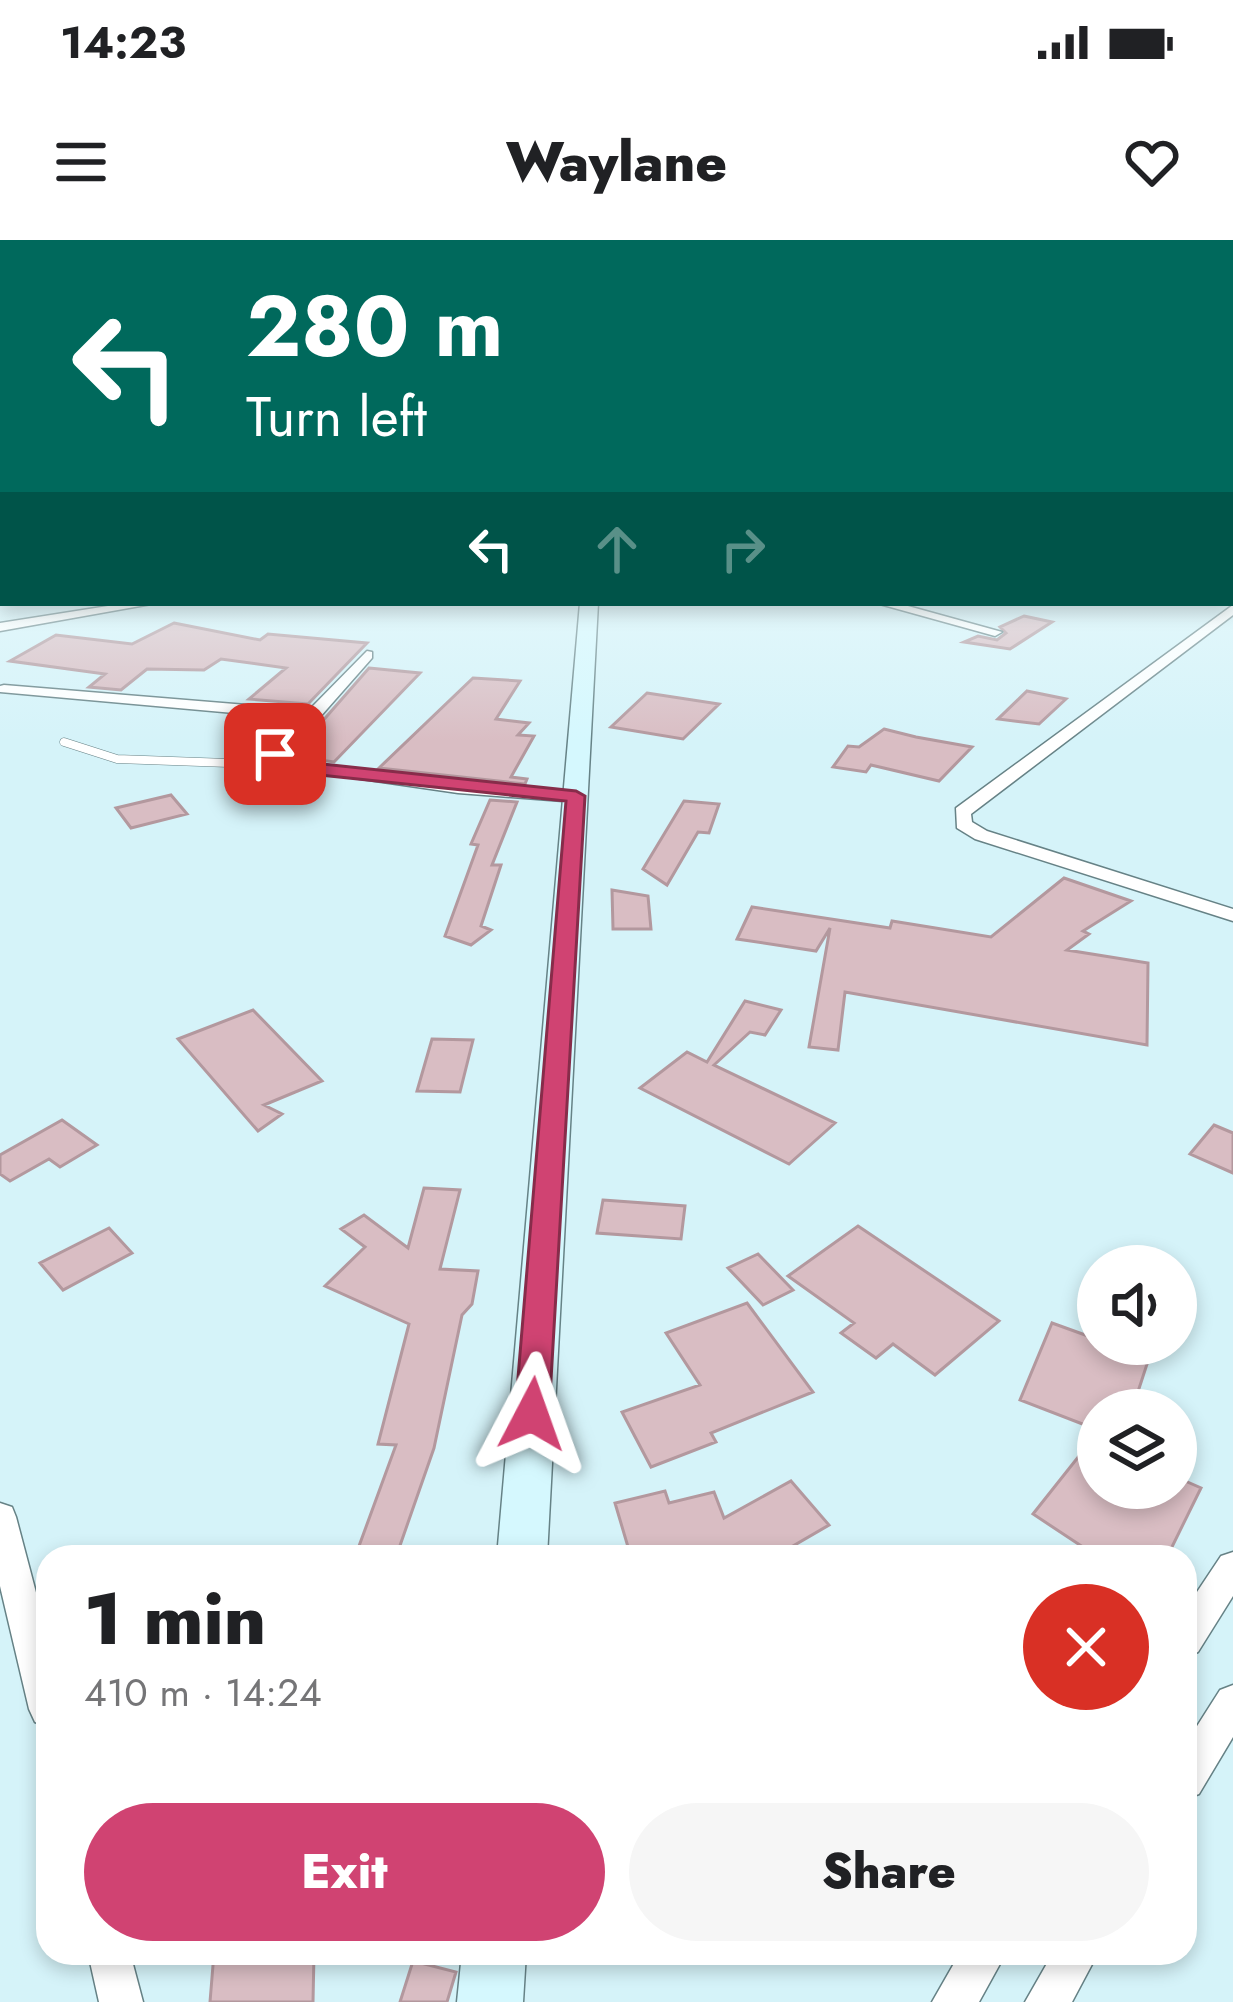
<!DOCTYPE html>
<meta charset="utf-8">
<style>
:root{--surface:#fff;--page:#f6f6f6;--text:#202124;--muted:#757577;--accent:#d04372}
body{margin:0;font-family:Jost,sans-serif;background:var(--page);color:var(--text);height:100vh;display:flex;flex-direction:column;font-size:45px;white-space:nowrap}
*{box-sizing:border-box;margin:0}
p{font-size:39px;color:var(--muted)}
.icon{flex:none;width:66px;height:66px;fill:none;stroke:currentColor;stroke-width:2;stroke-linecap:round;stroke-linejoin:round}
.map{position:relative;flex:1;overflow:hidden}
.sheet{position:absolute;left:36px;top:1305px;width:1161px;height:420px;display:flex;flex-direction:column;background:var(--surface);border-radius:36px;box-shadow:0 6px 18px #0003}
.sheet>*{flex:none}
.top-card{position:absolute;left:0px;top:0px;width:1233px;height:366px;box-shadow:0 6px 18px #0003;background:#00695c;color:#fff;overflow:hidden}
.tools{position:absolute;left:1077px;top:1005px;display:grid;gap:24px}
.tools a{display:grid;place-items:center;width:120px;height:120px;border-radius:50%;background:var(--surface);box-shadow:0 6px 18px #0003;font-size:60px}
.pin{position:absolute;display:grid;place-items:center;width:102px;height:102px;color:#fff;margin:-51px;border-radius:24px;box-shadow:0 6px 18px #0006}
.me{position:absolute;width:132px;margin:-66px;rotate:4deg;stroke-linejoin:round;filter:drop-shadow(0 0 9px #0008)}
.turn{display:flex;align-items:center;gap:42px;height:252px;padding:0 48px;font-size:54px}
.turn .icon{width:156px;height:156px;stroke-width:2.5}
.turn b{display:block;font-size:84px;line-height:102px}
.lanes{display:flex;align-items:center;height:114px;padding:0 48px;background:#0003;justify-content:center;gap:60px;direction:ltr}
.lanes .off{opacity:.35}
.round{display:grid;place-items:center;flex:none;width:126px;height:126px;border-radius:63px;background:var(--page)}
.headline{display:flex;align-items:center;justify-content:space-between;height:204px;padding:0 48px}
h1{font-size:72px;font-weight:800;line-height:90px}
.button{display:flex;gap:24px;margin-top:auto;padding:24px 48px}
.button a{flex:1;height:138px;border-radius:72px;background:var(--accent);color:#fff;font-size:48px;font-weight:800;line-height:138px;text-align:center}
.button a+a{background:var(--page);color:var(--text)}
.status{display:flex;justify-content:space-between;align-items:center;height:84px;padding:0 60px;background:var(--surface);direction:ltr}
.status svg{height:33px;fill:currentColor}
header{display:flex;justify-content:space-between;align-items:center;height:156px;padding:0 48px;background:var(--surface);font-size:54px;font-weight:800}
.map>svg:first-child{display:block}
.building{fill:#d9bdc3;stroke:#b3989e;stroke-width:3}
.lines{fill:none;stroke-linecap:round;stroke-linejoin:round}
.service-casing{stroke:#668286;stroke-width:9}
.minor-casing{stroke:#668286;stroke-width:3}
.secondary-casing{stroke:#668286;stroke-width:3}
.service{stroke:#fff;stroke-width:8}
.minor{fill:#fff;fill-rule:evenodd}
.secondary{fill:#d5f8fe;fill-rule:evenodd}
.route{fill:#d04372;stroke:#872c4a;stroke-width:3}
</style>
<div class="status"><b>14:23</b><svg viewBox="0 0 49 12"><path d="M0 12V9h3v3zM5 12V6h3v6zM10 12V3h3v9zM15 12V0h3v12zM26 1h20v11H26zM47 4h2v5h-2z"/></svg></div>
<header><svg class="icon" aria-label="menu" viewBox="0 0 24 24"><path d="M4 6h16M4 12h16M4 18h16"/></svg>Waylane<svg class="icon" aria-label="heart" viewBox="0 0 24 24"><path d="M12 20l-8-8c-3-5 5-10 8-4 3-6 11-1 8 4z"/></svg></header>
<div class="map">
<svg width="1233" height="1762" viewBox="0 0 1233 1762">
<rect width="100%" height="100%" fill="#d5f3f9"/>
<path class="building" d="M1024,376L1052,382L1010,409L964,402L978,396L997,400L1006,393L1000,387Z
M174,383L260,400L268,394L367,403L308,464L249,459L286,428L221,419L204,430L147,429L121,450L89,447L105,434L10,421L56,395L132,404Z
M369,428L420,433L334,522L292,516Z
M473,438L520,441L496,479L529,483L518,495L534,496L511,537L527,539L525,544L379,528Z
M1027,451L1066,459L1039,484L998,479Z
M647,453L719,464L683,499L611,487Z
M884,489L916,497L972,507L939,541L871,525L866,532L833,527L848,506L859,507Z
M171,555L187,574L131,588L116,568Z
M490,560L517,562L492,625H501L481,686L491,690L471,705L445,696L478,605L471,604Z
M684,561L719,564L709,593L698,592L667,645L643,629Z
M1064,638L1131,661L1083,691L1089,694L1067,710L1148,723L1147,805L845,752L838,810L809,807L830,688L816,711L737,699L752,667L890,688L892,681L991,697Z
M612,650L648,656L651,689H613Z
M745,761L781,770L765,795L750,792L714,825L835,883L789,924L640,848L687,812L707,822Z
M253,770L322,841L264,865L282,874L258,891L178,799Z
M432,799L473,800L460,852L417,851Z
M62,880L97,905L60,927L49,919L10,941L0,934V915Z
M1214,885L1233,893V933L1190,914Z
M424,948L460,950L440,1029L478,1031L472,1064L462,1075L434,1208L396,1317H355L396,1205L378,1204L409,1084L325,1046L365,1007L341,989L364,975L408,1008Z
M603,960L685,966L681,999L597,993Z
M858,986L999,1081L935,1135L893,1104L876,1118L841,1093L854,1083L788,1036Z
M109,988L132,1013L63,1050L40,1023Z
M758,1014L793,1050L763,1065L728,1028Z
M747,1063L813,1152L711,1193L716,1202L651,1227L622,1172L700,1145L666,1093Z
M1052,1083L1149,1118L1132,1170H1098V1190L1020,1160Z
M1098,1192V1248H1176V1237L1201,1248L1167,1317H1098L1033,1274Z
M791,1241L829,1285L774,1317H631L615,1263L665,1251L669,1263L714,1252L724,1278Z
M214,1713H314L313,1762H210Z
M413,1721L456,1732L447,1762H400Z"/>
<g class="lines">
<g class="service-casing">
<path id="service" d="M64,502L117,519L280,525"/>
</g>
<g class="minor-casing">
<path id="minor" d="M3,265V271L0,272V266Z
M1230,282H1233V288H1230Z
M127,363H157L0,391V383Z
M876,363H897L1002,392L995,396Z
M1233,365V375L971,574L972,582L987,591L1233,669V681L975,599L957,588L956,568Z
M367,411L372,412V418L283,519L458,543L576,552L584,557L576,562L458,553L265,525V519L302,479L0,452V446L4,445L309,470Z
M0,1263L12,1267L16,1277L48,1398V1487L35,1482L29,1469L0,1346Z
M1233,1312V1356L1198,1412L1185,1417V1370L1221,1316Z
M1233,1445V1497L1199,1554L1185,1559V1505L1220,1450Z
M88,1713H130L143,1762H99Z
M960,1713H1006L979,1762H932Z
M1053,1713H1098L1072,1762H1025Z"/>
</g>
<g class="secondary-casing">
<path id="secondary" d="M580,363H598L547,1317H497Z
M462,1713H526L523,1762H457Z"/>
</g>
<use href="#service" class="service"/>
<use href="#minor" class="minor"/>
<use href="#secondary" class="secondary"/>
</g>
<linearGradient id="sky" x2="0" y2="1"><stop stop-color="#74b2d6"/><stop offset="0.51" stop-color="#ecfafc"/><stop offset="1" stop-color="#ecfafc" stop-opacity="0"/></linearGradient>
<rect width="1233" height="502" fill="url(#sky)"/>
<path class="route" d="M275,509L285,520L576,551L585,556L549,1174L544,1184H520L515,1174L566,561L282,531L262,522Z"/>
</svg>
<div class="tools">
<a><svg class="icon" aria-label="sound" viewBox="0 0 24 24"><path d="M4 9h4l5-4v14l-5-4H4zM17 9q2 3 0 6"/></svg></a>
<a><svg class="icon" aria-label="layers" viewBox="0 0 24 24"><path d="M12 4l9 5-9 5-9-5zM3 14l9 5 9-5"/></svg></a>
</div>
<div class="pin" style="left:275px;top:514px;background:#d93025"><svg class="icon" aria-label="arrive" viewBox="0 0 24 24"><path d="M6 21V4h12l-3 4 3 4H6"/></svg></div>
<svg class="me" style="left:532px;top:1174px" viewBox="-20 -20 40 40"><path d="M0-17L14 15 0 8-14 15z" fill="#d04372" stroke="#fff" stroke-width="4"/></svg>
<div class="top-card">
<div class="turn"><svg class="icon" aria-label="left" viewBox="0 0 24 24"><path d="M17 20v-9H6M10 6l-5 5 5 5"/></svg><div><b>280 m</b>Turn left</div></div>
<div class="lanes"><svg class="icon" aria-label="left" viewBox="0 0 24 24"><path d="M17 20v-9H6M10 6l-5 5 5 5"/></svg><svg class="icon off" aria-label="ahead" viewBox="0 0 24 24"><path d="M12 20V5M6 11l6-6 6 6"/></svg><svg class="icon off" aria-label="right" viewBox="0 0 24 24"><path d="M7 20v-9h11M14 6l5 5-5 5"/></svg></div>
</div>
<section class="sheet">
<div class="headline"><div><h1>1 min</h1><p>410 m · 14:24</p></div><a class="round" style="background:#d93025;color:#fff"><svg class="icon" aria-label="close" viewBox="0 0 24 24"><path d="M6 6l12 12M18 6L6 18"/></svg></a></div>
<div class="button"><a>Exit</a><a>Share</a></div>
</section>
</div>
